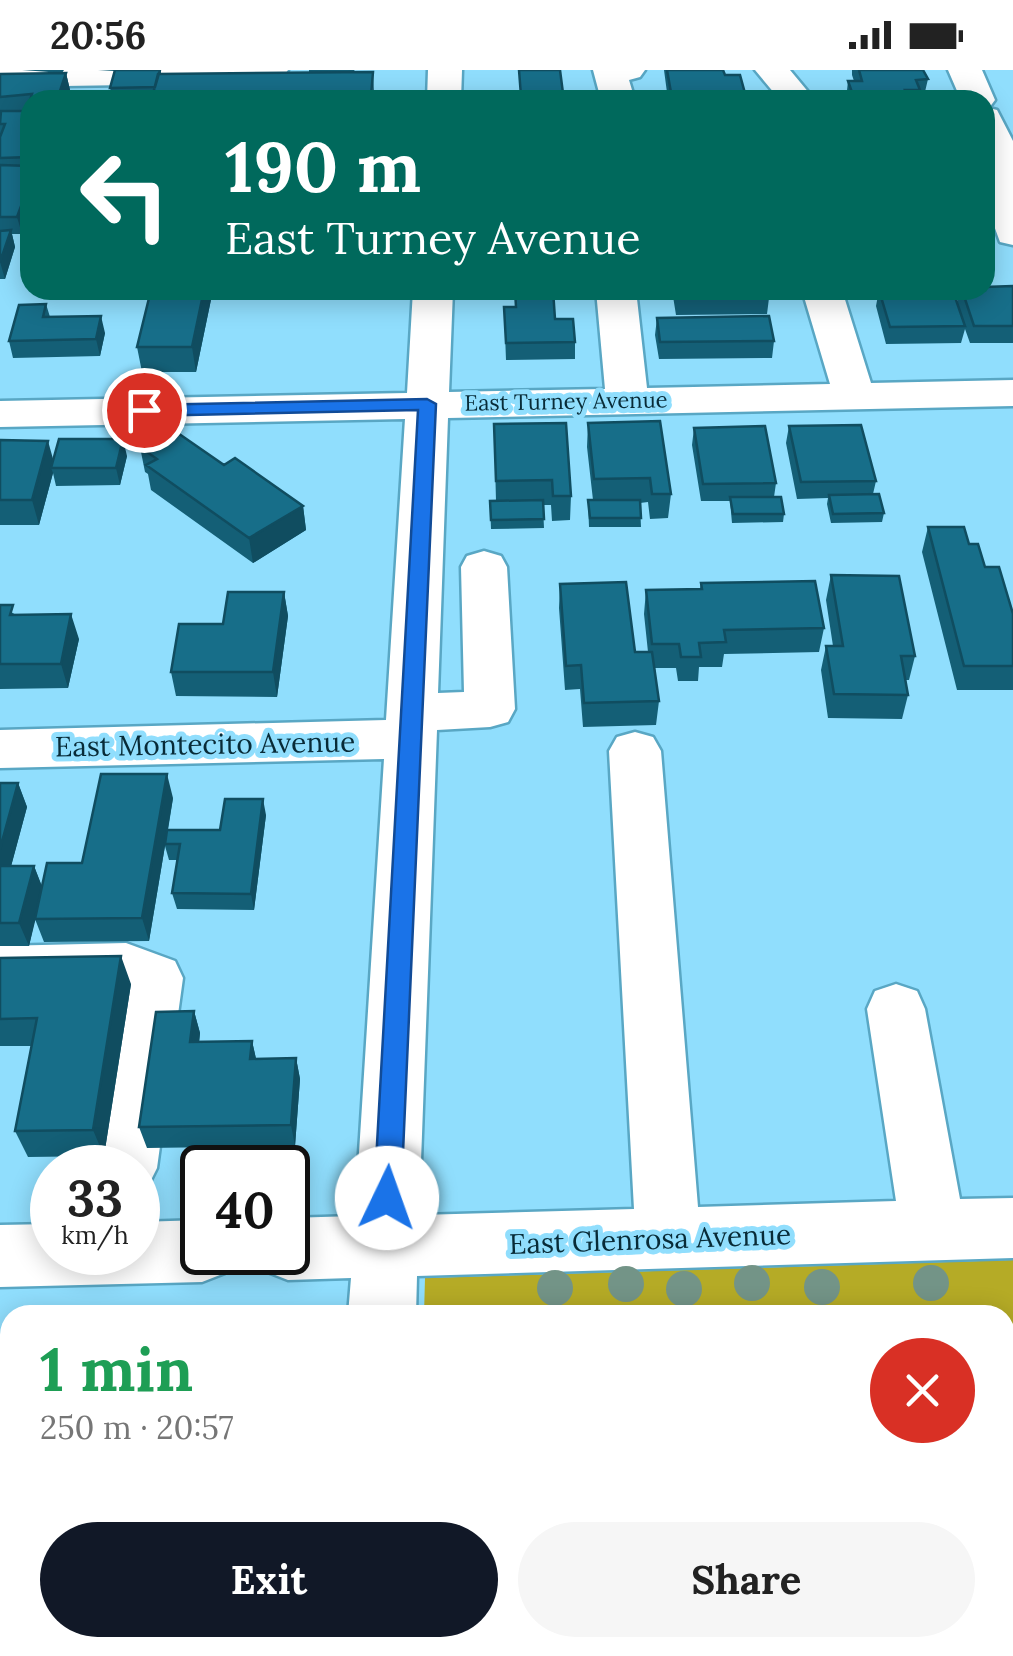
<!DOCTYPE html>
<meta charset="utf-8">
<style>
:root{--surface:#fff;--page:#f6f6f6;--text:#222;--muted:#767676;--accent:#111827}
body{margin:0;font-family:Lora,serif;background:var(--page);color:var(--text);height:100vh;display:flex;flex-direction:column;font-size:38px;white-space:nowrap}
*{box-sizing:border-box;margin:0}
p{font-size:32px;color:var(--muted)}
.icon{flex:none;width:55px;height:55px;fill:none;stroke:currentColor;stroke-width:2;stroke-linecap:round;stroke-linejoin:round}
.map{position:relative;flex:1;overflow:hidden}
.panel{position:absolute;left:0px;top:1235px;width:1015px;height:352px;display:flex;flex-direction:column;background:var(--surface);border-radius:30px 30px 0 0;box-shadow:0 5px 25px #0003}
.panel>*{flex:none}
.guide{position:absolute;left:20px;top:20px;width:975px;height:210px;border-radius:30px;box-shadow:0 5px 25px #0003;background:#00695c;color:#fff;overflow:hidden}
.speed{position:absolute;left:30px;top:1075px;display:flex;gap:20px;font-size:50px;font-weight:700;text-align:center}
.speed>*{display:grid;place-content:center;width:130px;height:130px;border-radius:50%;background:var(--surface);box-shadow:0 5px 25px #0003;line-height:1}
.speed small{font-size:25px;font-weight:400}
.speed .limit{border:5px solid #111;border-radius:15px;background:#fff;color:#111}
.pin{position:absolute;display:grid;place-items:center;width:85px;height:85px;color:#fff;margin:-42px;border:5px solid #fff;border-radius:50%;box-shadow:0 2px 10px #0007}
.me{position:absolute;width:110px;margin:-55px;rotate:3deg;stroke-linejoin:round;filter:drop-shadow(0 0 8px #0008)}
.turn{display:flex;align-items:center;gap:35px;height:210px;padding:0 40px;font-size:45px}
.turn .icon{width:130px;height:130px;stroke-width:2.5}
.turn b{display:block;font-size:70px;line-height:85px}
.round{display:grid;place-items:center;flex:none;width:105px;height:105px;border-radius:52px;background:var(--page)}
.overview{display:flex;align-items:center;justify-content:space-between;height:170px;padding:0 40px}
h1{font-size:60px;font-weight:800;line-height:75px;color:#1e9e55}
.primary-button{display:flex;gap:20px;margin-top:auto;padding:20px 40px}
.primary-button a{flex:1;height:115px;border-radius:60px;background:var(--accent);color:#fff;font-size:40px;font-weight:800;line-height:115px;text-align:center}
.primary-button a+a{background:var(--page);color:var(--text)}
.status{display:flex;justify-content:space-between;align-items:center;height:70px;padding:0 50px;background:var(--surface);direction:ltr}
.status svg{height:28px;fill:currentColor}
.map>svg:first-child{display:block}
.green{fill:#b5ab26}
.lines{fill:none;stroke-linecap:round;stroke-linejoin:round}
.minor-casing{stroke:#59a7c4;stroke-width:5}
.minor{fill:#fff;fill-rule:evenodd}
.tree{fill:#739487}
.wall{fill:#145f76}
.shaded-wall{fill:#104d60}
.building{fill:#176e89;stroke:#104d60;stroke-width:2.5}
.route{fill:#1a73e8;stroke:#114b97;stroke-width:2.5}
.labels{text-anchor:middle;stroke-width:10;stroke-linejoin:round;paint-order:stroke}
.far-street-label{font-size:22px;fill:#082b37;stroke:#90defd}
.street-label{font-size:28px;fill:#082b37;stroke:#90defd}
</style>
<div class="status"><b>20:56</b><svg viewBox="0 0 49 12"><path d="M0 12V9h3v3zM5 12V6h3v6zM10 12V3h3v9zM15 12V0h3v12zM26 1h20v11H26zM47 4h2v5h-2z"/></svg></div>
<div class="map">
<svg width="1013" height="1586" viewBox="0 0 1013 1586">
<rect width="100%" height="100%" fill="#90defd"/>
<path class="green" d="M1013,1190V1586H412V1578H1005V1245H424L425,1208Z"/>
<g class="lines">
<g class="minor-casing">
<path id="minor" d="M0,0H288L283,7L264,13L0,17Z
M428,0H462L461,30H427Z
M593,0H645L640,7L629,10L635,30H601Z
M755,0H790L815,30H780Z
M948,0H982L995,30L989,38L997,40L1013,71V175L1000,172L989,142L993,108L985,89V30H961Z
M413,220H453L449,322L605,319L596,220H636L647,318L830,314L802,220H842L871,313L1013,310V336L448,348L438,623L464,622L461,497L467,486L484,481L501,486L507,497L515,639L508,652L490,657L437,660L419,1145L634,1139L609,681L617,667L635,662L653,667L661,681L698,1137L896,1131L867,939L875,921L896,914L917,921L925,939L960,1129L1013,1128V1188L417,1206L416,1245H348L351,1208L288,1210L265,1201L257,1182H288V1148L355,1146L384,689L0,698V660L386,650L405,349L0,357V331L407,323Z
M126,873L175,891L183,908L157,1098L147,1118L138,1122V1098H93L123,921L0,924V876Z
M202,1150V1182H234L225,1203L202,1212L0,1217V1155L52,1154V1182H138V1152Z
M329,1578H405V1586H329Z"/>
</g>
<use href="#minor" class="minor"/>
</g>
<g class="tree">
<circle cx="752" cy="1213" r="18"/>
<circle cx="931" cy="1213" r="18"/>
<circle cx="626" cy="1214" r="18"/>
<circle cx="822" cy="1217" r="18"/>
<circle cx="555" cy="1218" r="18"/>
<circle cx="684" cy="1219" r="18"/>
</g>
<path class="wall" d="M22,0H64L62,3Z
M98,0H169H161V4L309,2V0H354L374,25V30H79L113,29L110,18L114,1Z
M664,0H723L725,5L746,27L745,30H668Z
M852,0H923L928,9L924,26H919L918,30H846L848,11H854L852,5Z
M66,3L70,20L66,30H30V140L22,164H12L15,177L5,209H0V4Z
M985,159L989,170L985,187Z
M1013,216V273H970L965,259L961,273L886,274L876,236L879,220L957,232L960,220H985Z
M213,220L196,302H142L137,277Z
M515,220L555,249L575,272V289L506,290L504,237H515Z
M672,220H768L769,228L767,244L676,245Z
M46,234L50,247L105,263L100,286L13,288L9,271Z
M657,248L774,271L772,288L659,289L655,265Z
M588,353L671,424L668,448L650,449L648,432L640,433L641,457H589L588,430H593L587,377Z
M494,354L571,426L570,450L552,451L551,435H543L544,458L491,459L490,431H496Z
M789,356L876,411L873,424L884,443L882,452L831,453L827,434L828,428L797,429L786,373Z
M694,358L776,413L774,427L784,444L783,452L732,453L730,431H701L692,375Z
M0,370L53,391L127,386L120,415L56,416L53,403L39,455H0Z
M140,377L224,395L303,436L306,460L253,493L151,420L148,404L145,402Z
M928,457L969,474L985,497L1013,544V620H957L922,482Z
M831,505L915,586L909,610H906L908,625L902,649L828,648L821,600L826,576H833L826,530Z
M701,513L824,558L819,582L724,584L722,597H699L698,611H678L676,598H655L659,631L656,655L583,657L580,619L565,620L559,538L560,514L635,582H648L644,544L646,520L700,519Z
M284,522L288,546L277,627L176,626L171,602L223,554Z
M0,535L16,545L79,569L68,618L0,619Z
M0,713H18L27,737L11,796H34L42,817L82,793L173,728L168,760H220L266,745L254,840L177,839L172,823L178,790H169L165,776L149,871L44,872L35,849L29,876H0Z
M0,888L131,914L104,1086L28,1087L15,1061L32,976H0Z
M194,941L200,963L199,972L252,971L256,989L296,988L300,1009L295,1076L147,1078L139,1057Z
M0,1278L10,1293V1313L6,1334H10V1475H4L0,1498Z"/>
<path class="shaded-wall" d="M373,2L374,25V30H372Z
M66,3L70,20L66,30H57Z
M30,112V140L22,164L17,147Z
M11,160L15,177L5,209L0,192Z
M204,220H213L196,302L192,277Z
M101,246L105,263L100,286L96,269Z
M123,369L127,386L120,415L116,398Z
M48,371L55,396L51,398L53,403L39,455L32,430Z
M303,436L306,460L253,493L249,468Z
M284,522L288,546L277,627L273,602Z
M71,544L79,569L68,618L61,594Z
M167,704L173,728L149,871L142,848Z
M18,713L27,737L5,819L0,807V779Z
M263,729L266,745L254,840L251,824Z
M34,796L43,819L29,876L19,853Z
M121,886L131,914L104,1086L93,1060Z
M194,941L200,963L197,993L190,972Z
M252,971L257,993L250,989Z
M296,988L300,1009L295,1076L291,1055Z
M0,1278L10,1293V1313L3,1355L0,1351Z
M0,1471L4,1475L0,1498Z
M95,1578H114L113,1586H94Z"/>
<path class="building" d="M115,0H160L155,17L110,18Z
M519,0H560L563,23L521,26Z
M667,0H723L725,5H740L746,27L672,28Z
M859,0H923L928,9L916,10L920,20H905L908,27L854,28L848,11H862Z
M373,2L371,26L152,28L158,4Z
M66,3L57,30H30L32,24L0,27V4Z
M516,26H588V30H516Z
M153,28V30H79V29Z
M1,41H30V87L0,88V67L5,54H0Z
M0,95L30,96V112L17,147H0Z
M11,160L0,192V161Z
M1013,216V256H974L962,220H985V217Z
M151,220H204L192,277H137Z
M515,220H553L555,249H573L575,272L506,273L504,237H516Z
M676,220H768L769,228H677Z
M879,220L954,224L965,256L890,257Z
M46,234L43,247L101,246L96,269L9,271L19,235Z
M769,246L774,271L660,272L657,248Z
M660,351L671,424H652L650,408L594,409L588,353Z
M566,353L571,426H553L552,410L496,411L494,354Z
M861,355L876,411L801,412L789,356Z
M765,356L776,413L703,414L694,358Z
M172,359L224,395L235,388L303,436L249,468L146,395L157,389L140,377Z
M59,369H123L116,398H51Z
M0,370L48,371L32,430H0Z
M879,424L884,443L833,444L829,425Z
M730,427H781L784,444H733Z
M543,430L544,449L491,450L490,431Z
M588,430H640L641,448H590Z
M928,457H964L969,474H978L985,497H999L1013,544V596H964Z
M831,505L899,506L915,586H901L908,625L834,624L826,576H843Z
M815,511L824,558L724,560L726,572L699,573L701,587H681L679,574H652L646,520L702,519L701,513Z
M626,512L635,582H652L659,631L584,633L581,595L566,596L560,514Z
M228,522H284L273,602H171L179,554H223Z
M0,535H13L10,545L71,544L61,594H0Z
M101,704H167L142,848L35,849L47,793H82Z
M0,713H18L0,779Z
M225,729H263L251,824L172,823L180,774H165L167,760H220Z
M0,796H34L19,853H0Z
M121,886L93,1060L15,1061L37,948L0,949V888Z
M194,941L190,972L252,971L250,989L296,988L291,1055L139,1057L156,942Z
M0,1334H10V1457H0Z
M0,1529H10V1578H95L94,1586H0Z"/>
<path class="route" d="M427,329L436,334L401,1128L397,1137L387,1140L378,1137L374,1128L418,340L144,346L135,340L144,335Z"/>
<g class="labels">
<g class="far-street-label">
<text transform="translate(566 331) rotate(-1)" y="8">East Turney Avenue</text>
</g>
<g class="street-label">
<text transform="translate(205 674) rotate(-1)" y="10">East Montecito Avenue</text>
<text transform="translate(650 1169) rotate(-2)" y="10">East Glenrosa Avenue</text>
</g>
</g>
</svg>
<div class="speed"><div>33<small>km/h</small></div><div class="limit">40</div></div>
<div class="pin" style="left:144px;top:340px;background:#d93025"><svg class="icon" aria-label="arrive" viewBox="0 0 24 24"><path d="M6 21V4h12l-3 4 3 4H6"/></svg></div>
<svg class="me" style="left:387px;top:1128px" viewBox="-20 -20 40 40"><circle r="19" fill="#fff"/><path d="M0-13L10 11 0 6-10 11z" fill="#1a73e8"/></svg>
<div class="guide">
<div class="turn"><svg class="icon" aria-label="left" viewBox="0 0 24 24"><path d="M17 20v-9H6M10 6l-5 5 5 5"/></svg><div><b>190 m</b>East Turney Avenue</div></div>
</div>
<section class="panel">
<div class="overview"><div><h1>1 min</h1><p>250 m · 20:57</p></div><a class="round" style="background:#d93025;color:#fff"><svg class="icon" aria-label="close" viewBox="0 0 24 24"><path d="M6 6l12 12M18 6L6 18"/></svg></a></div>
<div class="primary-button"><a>Exit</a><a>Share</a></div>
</section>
</div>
